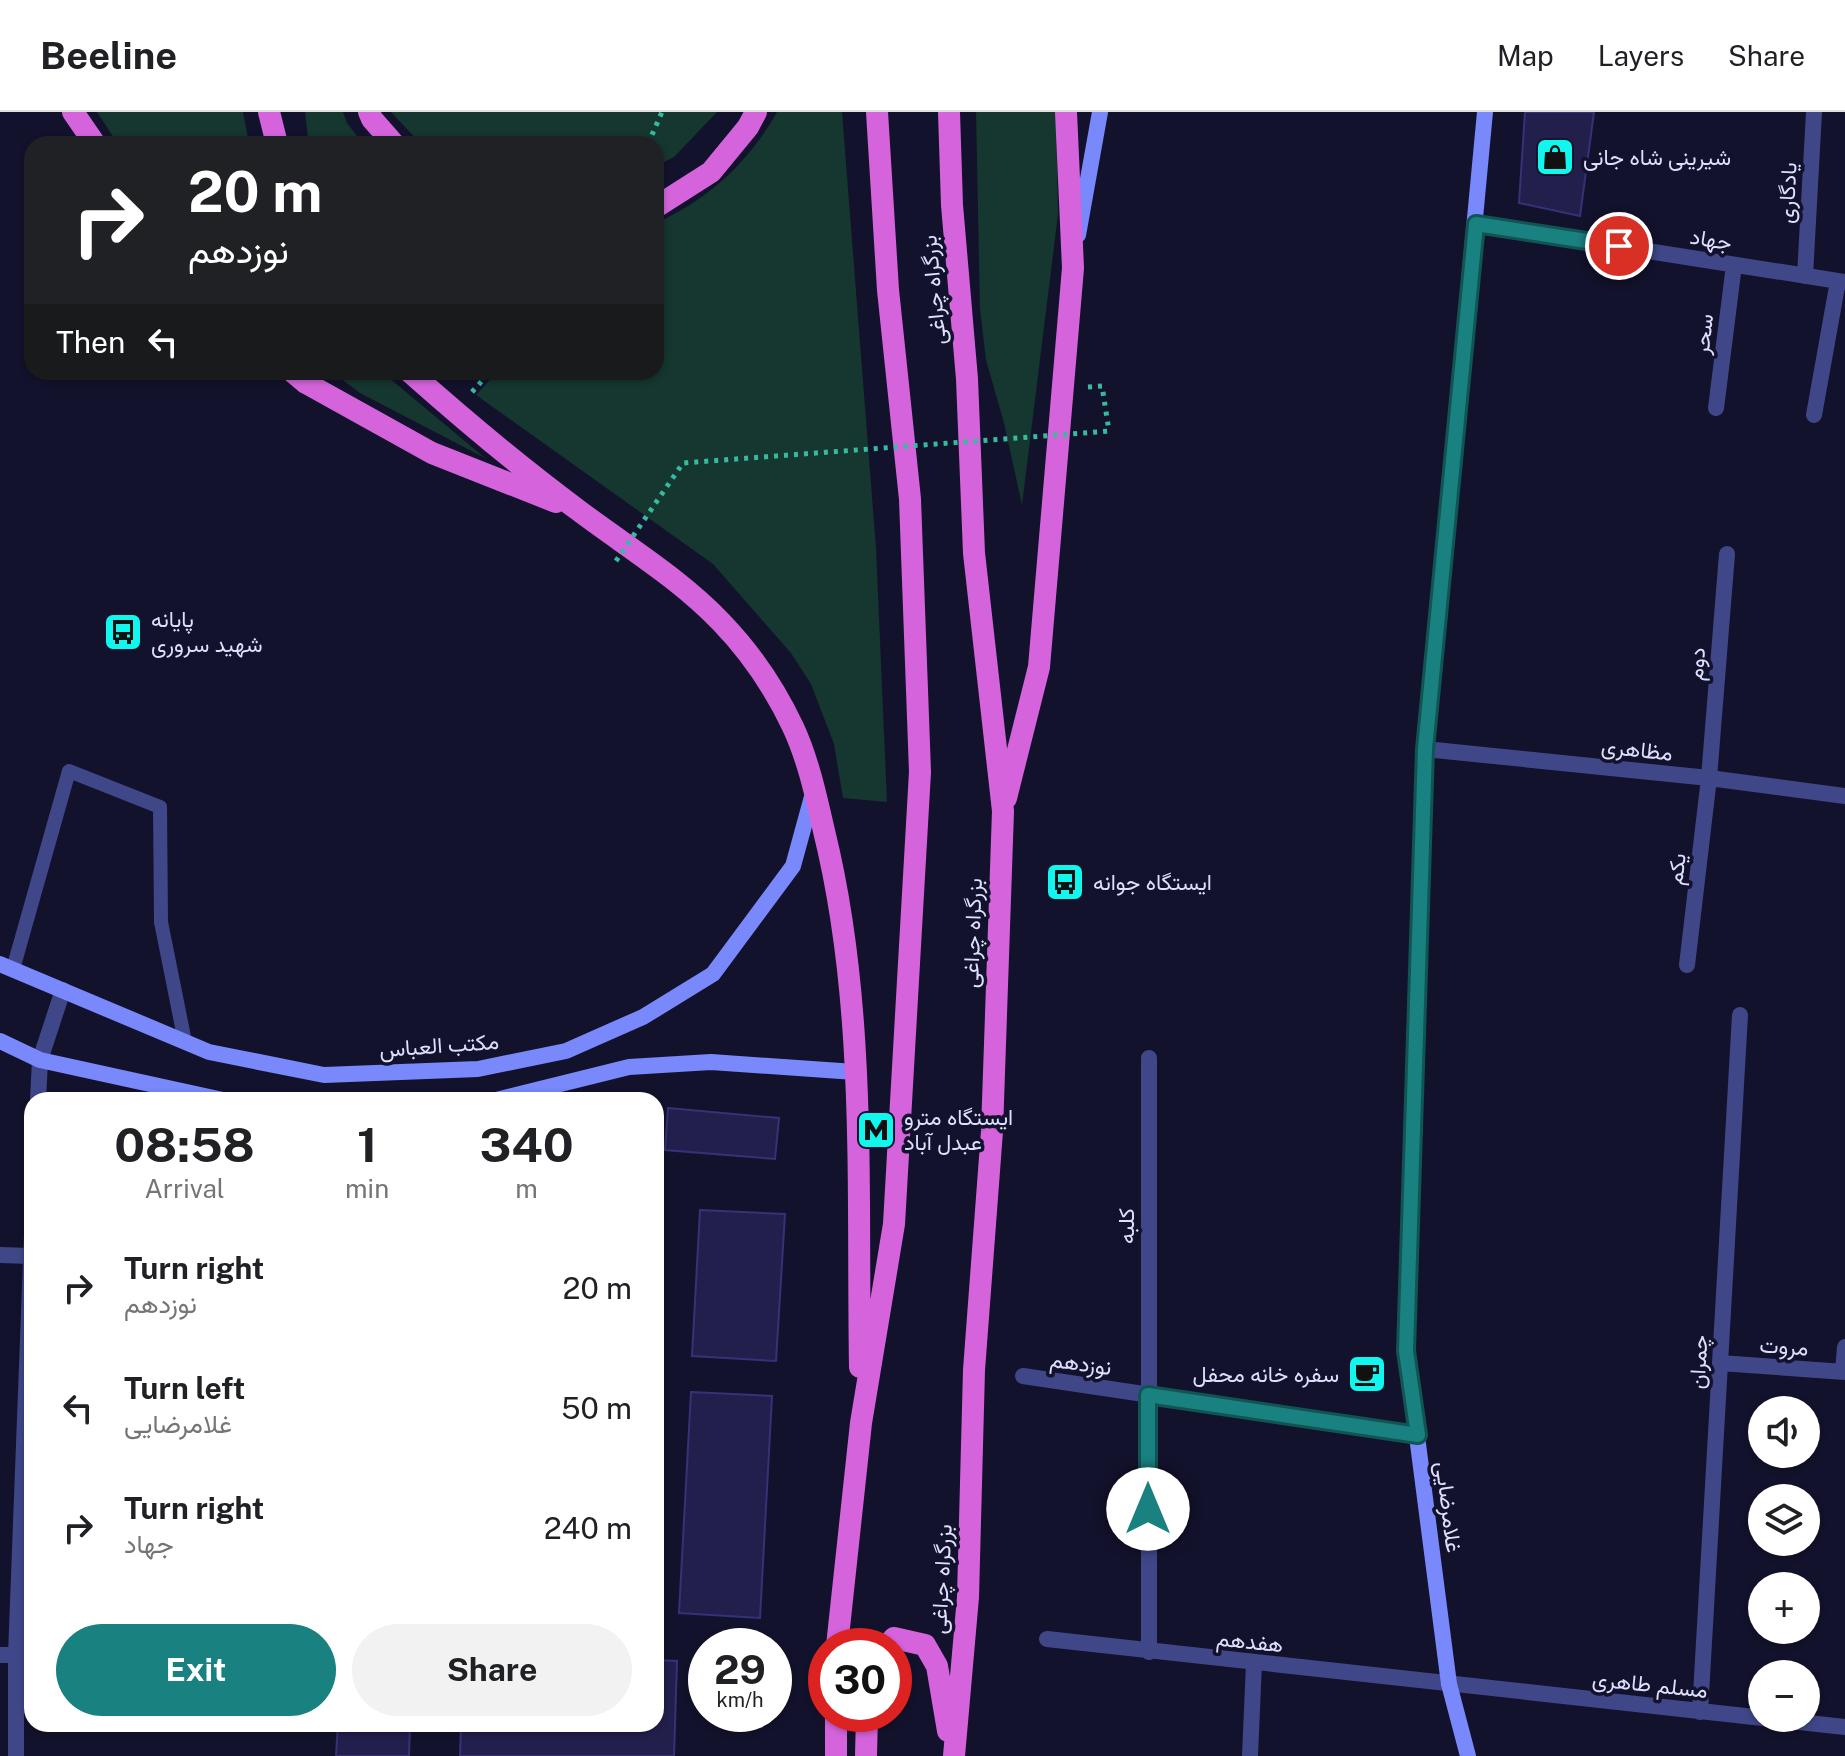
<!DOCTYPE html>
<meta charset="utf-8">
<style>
:root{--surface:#fff;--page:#f2f2f2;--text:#202124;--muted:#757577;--line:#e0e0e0;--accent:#19817f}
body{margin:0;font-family:"Public Sans",Vazirmatn,sans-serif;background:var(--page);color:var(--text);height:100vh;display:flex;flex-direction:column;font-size:30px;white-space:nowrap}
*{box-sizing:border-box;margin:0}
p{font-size:26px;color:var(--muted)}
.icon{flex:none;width:44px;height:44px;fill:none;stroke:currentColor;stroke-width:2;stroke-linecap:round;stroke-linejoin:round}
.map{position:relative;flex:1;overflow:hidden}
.sheet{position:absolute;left:24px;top:980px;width:640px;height:640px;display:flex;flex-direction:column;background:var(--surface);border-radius:24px;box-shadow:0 2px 6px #0004}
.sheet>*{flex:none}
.hud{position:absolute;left:24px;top:24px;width:640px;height:244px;border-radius:24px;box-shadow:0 2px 6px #0004;background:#202124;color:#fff;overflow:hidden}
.tools{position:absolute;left:1748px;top:1284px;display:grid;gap:16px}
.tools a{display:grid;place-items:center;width:72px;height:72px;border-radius:50%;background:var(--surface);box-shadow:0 2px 6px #0004;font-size:40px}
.speed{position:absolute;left:688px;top:1516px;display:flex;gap:16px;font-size:40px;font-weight:700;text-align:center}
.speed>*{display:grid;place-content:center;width:104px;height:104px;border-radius:50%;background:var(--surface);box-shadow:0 2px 6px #0004;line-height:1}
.speed small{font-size:20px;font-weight:400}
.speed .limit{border:12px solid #d22;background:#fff;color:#111}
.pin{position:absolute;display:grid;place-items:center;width:68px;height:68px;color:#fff;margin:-34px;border:4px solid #fff;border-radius:50%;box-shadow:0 2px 8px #0007}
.me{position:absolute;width:88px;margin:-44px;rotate:0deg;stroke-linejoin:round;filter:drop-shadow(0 0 6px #0008)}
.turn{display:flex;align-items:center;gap:28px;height:168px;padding:0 32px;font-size:36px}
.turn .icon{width:104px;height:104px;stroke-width:2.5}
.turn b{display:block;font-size:56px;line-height:68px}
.then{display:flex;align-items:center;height:76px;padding:0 32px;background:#0003;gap:16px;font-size:30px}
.eta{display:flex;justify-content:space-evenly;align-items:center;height:136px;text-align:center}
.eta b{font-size:48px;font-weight:700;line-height:56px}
.action{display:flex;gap:16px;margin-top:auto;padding:16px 32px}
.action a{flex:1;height:92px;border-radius:48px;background:var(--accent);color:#fff;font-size:32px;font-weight:700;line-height:92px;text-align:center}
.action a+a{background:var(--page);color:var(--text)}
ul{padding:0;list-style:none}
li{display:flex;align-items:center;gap:24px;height:120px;padding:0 32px}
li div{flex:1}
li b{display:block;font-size:30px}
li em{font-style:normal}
header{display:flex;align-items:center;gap:48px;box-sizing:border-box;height:112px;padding:0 40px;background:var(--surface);border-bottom:2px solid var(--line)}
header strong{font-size:38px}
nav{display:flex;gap:44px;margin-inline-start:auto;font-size:28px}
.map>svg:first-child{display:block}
.green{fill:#163630}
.building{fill:#221f4c;stroke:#363277;stroke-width:2}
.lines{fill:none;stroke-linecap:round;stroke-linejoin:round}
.path{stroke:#35bba0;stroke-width:5;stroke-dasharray:4 6;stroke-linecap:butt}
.service{stroke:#3f4789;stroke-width:14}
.minor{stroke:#3f4789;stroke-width:16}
.tertiary{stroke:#3f4789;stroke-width:16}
.secondary{stroke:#7988fb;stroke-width:16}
.trunk{stroke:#d564dc;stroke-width:22}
.path-bridge{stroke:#35bba0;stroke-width:5;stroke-dasharray:4 6;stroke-linecap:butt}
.route-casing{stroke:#105453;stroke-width:20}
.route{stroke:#19817f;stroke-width:14}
.labels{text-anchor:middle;stroke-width:7;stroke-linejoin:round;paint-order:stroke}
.poi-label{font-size:22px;fill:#dedffe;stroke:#13122c;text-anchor:start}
.street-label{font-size:22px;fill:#dedffe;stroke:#13122c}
</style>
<header>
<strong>Beeline</strong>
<nav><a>Map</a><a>Layers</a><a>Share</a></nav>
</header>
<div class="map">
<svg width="1845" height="1644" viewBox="0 0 1845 1644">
<rect width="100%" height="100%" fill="#13122c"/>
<path class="green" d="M97,0H243L249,32H118Z
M305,0H343L347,11L363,32H295L294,29L308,26Z
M391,0H717L674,45L656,54V32H421Z
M777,0H842L876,436L887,690L843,686L834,632L811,572L791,541L713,452L476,283L497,260H656V111C708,88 749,50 777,0Z
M976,0H1056L1058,102L1022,393L1004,311L986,248L980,197Z
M332,260H382L485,346L360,281Z"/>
<path class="building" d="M1525,0H1594L1580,104L1519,91Z
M668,996L779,1006L775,1047L665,1038Z
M700,1098L785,1102L776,1249L692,1244Z
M691,1280L772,1284L760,1506L679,1501Z
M656,1548L677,1549L674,1644H460L461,1612H656Z
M338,1612H410L409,1644H336Z"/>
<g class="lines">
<path class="path" d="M648,32L662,0
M1088,275L1102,274L1109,319
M472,280L490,260"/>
<path class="service" d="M13,857L69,659L160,695L161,810L185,930"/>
<path class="minor" d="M1476,112L1845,170
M1805,164L1814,0
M1716,296L1734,153
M1814,303L1838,169
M1425,637L1709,666L1845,684
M1687,853L1709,666L1727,442
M0,1143L31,1144
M1720,1251L1845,1260
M1843,1260L1845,1235
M1023,1264L1418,1323
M1047,1527L1845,1615
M1149,1540V946
M1700,1600L1740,903
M1250,1644L1254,1551"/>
<path class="tertiary" d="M38,988L40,948L63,878
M0,1543H16
M16,1644V1543L32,1122"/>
<path class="secondary" d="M1078,123L1100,0
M0,852L209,940L324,963L478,957L566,939L643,905L713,862L793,754L813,681
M0,929L40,948L223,988
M496,988L629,955L711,950L855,960
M1468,1644L1449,1572L1406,1239L1425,637L1485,0"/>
<path class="trunk" d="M73,0L95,32
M269,0L277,32
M369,0L372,7L394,32
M949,0L952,93L967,267L974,441L1003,699L992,1019L974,1258L968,1485L954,1644
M656,95L711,60L748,15L756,0
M293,260L306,271L432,341L556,390
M410,260C464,308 520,355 578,398C627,435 679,466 721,510C750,540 775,577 793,615C808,647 816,684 824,719C867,893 857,1077 860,1255
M1006,686L1039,555L1073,156L1066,0
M837,1534L861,1311L894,1112L920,660L910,387L888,178L877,0
M887,1534L894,1526L925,1533L937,1554L948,1619
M836,1644V1602
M866,1644L867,1602"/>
<path class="path-bridge" d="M616,449L683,351L1109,319"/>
</g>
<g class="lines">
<g class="route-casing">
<path id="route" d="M1148,1397V1283L1418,1323L1406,1239L1425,637L1476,112L1619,134"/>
</g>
<use href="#route" class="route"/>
</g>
<defs>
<g id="shop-square" transform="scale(2)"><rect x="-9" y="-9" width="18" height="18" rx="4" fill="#11f7ee" stroke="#13122c"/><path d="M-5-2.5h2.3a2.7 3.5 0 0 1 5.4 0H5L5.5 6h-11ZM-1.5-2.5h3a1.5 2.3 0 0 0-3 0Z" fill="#111"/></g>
<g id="bus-square" transform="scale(2)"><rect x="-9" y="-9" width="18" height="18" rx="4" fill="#11f7ee" stroke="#13122c"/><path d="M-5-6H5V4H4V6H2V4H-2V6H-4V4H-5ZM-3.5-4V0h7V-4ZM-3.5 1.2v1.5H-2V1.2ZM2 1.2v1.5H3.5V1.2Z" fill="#111"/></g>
<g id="metro-square" transform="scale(2)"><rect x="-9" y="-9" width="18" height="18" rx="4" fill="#11f7ee" stroke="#13122c"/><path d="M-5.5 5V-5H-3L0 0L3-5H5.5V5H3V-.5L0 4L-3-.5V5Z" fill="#111"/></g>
<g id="cafe-square" transform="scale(2)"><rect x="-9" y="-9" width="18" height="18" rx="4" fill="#11f7ee" stroke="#13122c"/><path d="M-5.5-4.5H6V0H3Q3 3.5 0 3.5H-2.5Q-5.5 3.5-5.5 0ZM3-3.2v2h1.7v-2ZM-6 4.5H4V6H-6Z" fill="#111"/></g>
</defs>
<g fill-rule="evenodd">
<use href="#shop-square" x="1555" y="45"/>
<use href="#bus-square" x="123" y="520"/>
<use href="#bus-square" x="1065" y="770"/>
<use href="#metro-square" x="876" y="1018"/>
<use href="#cafe-square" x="1367" y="1262"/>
</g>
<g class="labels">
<g class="poi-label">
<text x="1583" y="53">شیرینی شاه جانی</text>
<text x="151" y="515">پایانه<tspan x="151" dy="25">شهید سروری</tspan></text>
<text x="1093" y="778">ایستگاه جوانه</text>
<text x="904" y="1013">ایستگاه مترو<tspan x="904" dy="25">عبدل آباد</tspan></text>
<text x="1339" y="1270" text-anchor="end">سفره خانه محفل</text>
</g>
<g class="street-label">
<text transform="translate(1787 81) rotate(-87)" y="8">یادگاری</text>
<text transform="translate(1711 127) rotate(9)" y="8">جهاد</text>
<text transform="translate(933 178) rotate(-95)" y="8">بزرگراه چراغی</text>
<text transform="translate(1703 222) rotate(-83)" y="8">سحر</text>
<text transform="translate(1696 552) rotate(-86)" y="8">دوم</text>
<text transform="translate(1637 637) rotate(6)" y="8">مظاهری</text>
<text transform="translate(1676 757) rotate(-83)" y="8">یکم</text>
<text transform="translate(972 821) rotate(-88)" y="8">بزرگراه چراغی</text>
<text transform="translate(439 933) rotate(-4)" y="8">مکتب العباس</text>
<text transform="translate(1126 1114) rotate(-90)" y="8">کلبه</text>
<text transform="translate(1784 1234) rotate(4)" y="8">مروت</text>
<text transform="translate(1698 1250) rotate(-87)" y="8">چمران</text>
<text transform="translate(1081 1251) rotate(8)" y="8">نوزدهم</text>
<text transform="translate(1449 1395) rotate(83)" y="8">غلامرضایی</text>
<text transform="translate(941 1467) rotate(-87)" y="8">بزرگراه چراغی</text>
<text transform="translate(1250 1529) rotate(6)" y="8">هفدهم</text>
<text transform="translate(1650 1572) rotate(6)" y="8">مسلم طاهری</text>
</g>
</g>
</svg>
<div class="tools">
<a><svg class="icon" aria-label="sound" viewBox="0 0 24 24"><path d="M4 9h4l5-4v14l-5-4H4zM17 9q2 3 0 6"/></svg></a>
<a><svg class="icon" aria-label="layers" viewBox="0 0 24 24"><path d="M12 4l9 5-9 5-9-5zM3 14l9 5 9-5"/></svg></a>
<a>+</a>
<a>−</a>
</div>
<div class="speed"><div>29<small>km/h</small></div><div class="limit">30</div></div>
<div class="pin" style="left:1619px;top:134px;background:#d93025"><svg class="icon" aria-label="arrive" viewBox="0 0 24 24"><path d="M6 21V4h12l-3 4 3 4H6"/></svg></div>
<svg class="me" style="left:1148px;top:1397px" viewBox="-20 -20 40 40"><circle r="19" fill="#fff"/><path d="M0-13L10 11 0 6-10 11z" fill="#19817f"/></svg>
<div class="hud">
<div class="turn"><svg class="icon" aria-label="right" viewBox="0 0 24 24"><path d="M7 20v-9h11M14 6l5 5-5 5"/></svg><div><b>20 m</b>نوزدهم</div></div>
<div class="then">Then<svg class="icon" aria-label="left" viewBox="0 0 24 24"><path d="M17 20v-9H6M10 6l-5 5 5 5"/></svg></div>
</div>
<section class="sheet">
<div class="eta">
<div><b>08:58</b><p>Arrival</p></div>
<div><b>1</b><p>min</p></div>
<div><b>340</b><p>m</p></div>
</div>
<ul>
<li><svg class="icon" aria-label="right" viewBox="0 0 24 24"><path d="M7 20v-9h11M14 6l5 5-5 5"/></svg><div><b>Turn right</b><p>نوزدهم</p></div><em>20 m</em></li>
<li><svg class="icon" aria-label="left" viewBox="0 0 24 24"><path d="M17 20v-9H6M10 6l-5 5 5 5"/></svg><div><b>Turn left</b><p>غلامرضایی</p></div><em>50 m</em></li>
<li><svg class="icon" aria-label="right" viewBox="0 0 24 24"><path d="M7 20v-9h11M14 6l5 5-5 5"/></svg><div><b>Turn right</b><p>جهاد</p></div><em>240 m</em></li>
</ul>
<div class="action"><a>Exit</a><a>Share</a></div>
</section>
</div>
